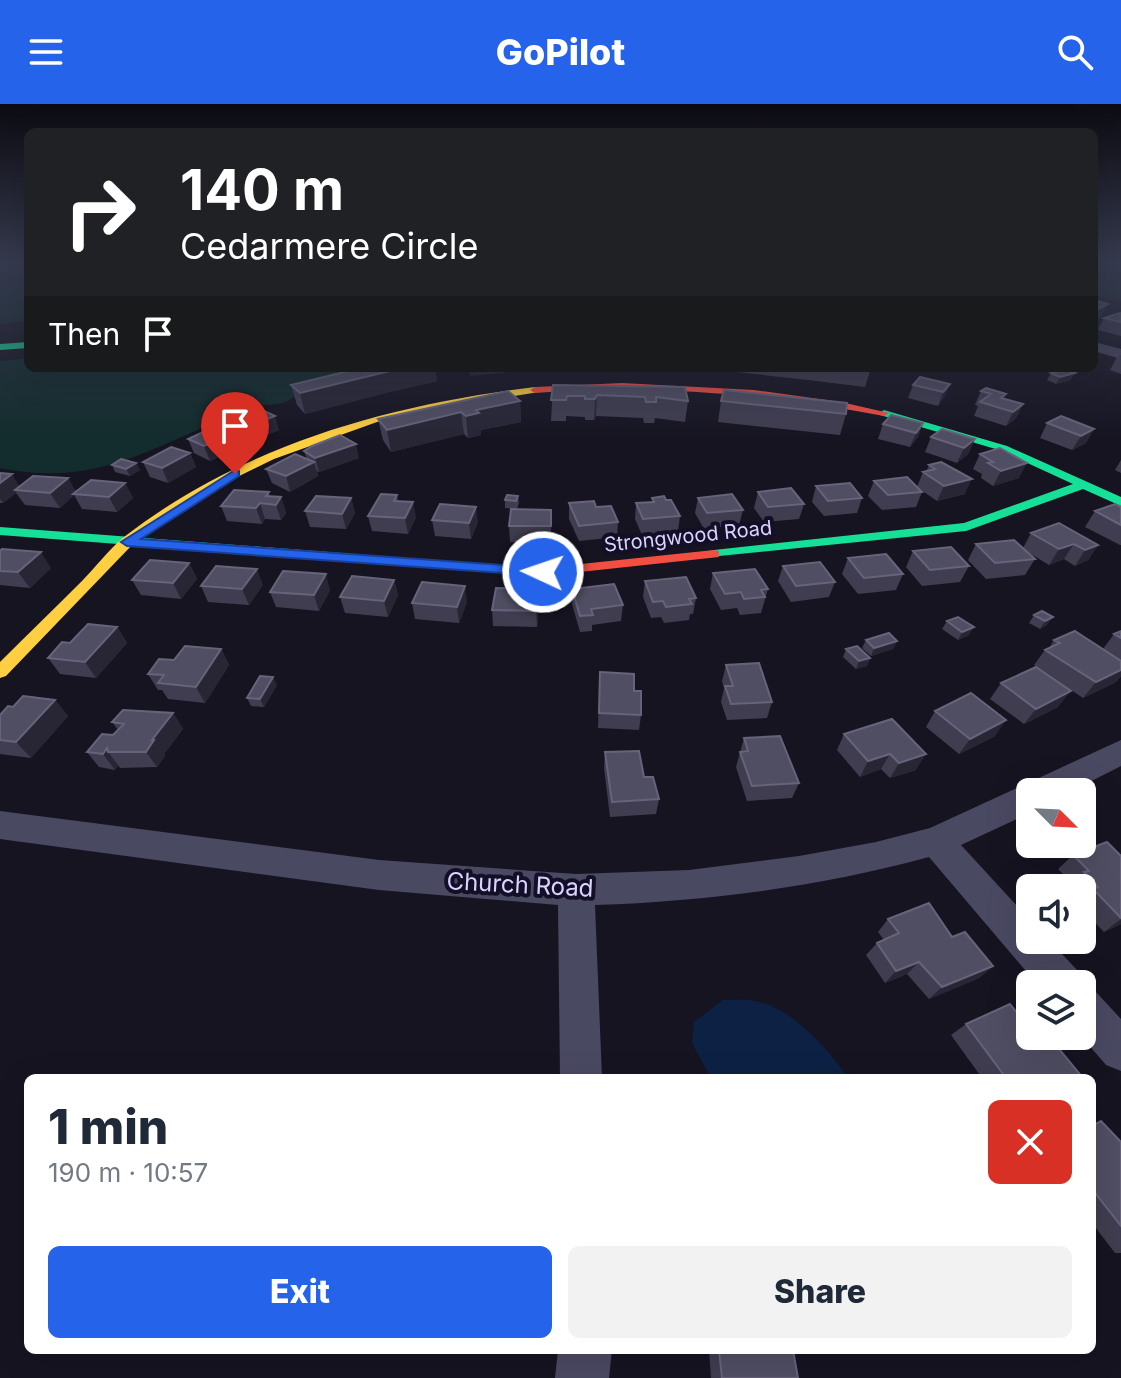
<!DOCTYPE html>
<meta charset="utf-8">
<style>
:root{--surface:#fff;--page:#f2f2f3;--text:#1f2937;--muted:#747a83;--accent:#2563eb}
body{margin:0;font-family:Inter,sans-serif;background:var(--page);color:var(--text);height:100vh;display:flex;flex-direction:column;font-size:30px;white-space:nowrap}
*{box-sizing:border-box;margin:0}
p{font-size:26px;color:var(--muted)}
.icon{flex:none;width:44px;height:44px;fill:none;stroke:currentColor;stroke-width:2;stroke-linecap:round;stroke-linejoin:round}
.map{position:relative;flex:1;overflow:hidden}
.sheet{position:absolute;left:24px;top:970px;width:1072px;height:280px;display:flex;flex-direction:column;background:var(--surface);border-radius:12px;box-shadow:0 8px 32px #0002}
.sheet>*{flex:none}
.top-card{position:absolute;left:24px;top:24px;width:1074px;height:244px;border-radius:12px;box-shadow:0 8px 32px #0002;background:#202124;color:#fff;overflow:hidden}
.needle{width:52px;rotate:114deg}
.controls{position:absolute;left:1016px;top:674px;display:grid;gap:16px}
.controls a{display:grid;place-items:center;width:80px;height:80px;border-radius:12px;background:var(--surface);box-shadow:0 8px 32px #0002;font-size:40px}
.pin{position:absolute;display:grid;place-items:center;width:68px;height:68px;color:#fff;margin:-82px -34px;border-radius:50% 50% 50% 0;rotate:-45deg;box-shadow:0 0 8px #0007}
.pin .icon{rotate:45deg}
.me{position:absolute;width:88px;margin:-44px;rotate:273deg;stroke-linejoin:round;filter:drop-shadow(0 0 6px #0008)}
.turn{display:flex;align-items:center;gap:28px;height:168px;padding:0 24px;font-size:36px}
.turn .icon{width:104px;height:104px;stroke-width:2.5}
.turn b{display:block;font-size:56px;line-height:68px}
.then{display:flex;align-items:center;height:76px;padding:0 24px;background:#0003;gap:16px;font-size:30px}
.round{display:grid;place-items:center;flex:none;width:84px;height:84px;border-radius:12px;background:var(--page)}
.overview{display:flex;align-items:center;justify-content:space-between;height:136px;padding:0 24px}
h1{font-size:48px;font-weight:800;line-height:60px}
.action{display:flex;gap:16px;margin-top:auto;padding:16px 24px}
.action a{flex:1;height:92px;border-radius:12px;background:var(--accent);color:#fff;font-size:32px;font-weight:800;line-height:92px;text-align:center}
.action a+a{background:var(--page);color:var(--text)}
header{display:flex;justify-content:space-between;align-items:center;height:104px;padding:0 24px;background:var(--accent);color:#fff;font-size:36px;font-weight:800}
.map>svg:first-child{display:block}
.green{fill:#132c2d}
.water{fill:#0d2144}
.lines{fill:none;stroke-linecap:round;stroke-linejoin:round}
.street{fill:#4a4962;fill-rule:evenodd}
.fast{fill:#16e098;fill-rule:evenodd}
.slow{fill:#ffcf43;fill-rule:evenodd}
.jam{fill:#f24e42;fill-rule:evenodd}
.wall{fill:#403d50}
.shaded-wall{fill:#282635}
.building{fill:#504e63;stroke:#66637b;stroke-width:2}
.route{fill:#2563eb;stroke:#184099;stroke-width:2}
.labels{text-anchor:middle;stroke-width:8;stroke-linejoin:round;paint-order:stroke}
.far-street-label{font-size:20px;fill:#d9d4ff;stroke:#130f26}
.street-label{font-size:24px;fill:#d9d4ff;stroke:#130f26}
</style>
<header><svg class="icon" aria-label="menu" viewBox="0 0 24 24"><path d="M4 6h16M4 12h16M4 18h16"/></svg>GoPilot<svg class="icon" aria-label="search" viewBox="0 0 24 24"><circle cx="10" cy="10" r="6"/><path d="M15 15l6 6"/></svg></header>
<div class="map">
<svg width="1121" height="1274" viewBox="0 0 1121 1274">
<rect width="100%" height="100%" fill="#161421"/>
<path class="green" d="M1094,157H1121V197L1094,191Z
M28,158V217L0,220V159Z
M28,254V264H398L297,290C281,306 265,298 246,304C228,310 212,319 195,327C126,358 77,380 0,364V257Z"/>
<path class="water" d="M723,896C733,896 745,895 755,897C791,903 828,945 848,974H711L692,939L694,918Z"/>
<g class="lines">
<path class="street" d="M1094,238L1121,245V255L1094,247Z
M1121,636V662L1070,688H1030V709L961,741L1030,816V836H1049L1077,866L1083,880L1082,881L1037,880L929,753C819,783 708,797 595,801L602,974H560L558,801L379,786L0,735V707L379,756L576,770L689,766L799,752L876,738L930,724Z
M1082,882L1096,888L1121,915V967L1106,961L1081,932Z
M558,1246H612L609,1274H555Z"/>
<path class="fast" d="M28,238V244L0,246V240Z
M884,306L1007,342L1121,393V402L1083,385L966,427L709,453V447L714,446L964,419L1073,380L999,346L880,311L879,309Z
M0,423L420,455L427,459L420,463L0,431Z"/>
<path class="slow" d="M535,283L539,284V288L426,306L377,318L274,355L225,379L178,407L133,440L6,572L0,574V558C27,531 55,504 82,477C96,463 108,446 124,433C243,341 388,301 535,283Z"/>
<path class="jam" d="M622,279L754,286L841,298L889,309L884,312C768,290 653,280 535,289L530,286L535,283Z
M714,446L719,447V453L543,472L420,463L413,459L420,455L543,464Z"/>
</g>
<path class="wall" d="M1121,209V232L1098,226L1104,214Z
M1121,251V270L1110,266L1117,253Z
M361,264H435L437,277L385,289L305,310L297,301L291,281Z
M727,264H871L865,283L808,276L727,267Z
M1051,269L1071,276L1056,280L1047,276Z
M950,280L944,293L938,302L908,294L913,281Z
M553,281L688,297L685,318L655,314L654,319H644L643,314L596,312L594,316H585V313L566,312V317H551Z
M981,287L1006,290L1004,294L1023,300L1016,314L1006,322L974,312L978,302L975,301Z
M520,297L521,318L481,326V331L468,334L464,330L391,348L383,336L378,315Z
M721,297L846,310L840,331L718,318Z
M234,311L279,326L252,337L238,330L233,315L236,314Z
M225,313L228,320L220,324L238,344L210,357L194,349L188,335L215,323L212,321L209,314Z
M923,319L918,333L910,343L878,335L883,320Z
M1047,319L1094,325L1086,339L1072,346L1040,334Z
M931,333L975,335L968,350L957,359L925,348Z
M304,347L359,354L319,368L317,367L318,372L290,388L272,379L266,365L307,355Z
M190,349L196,363L168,379L150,373L143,358Z
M980,350L1019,374L993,382L981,374L982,370L973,365Z
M1121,356V369L1115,366Z
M136,359L140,366L130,372L115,368L112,361Z
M929,361L965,390L937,397L918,384L922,388L916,403L882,406L868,392L874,377L917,383L923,368H926Z
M0,369L20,382L68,374L76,388L125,379L133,394L117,408L82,405L74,391L60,404L25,401L16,389L3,399H0Z
M816,382L862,394L857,409L824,412L812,398Z
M269,388L270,393H281L286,409L281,416L265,415L262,420L227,417L221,402Z
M758,388L804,400L799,415L764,418L754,404Z
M397,391L398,397L416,413L408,430L372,427L368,412Z
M518,392L519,399L517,405L505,404V396Z
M351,394L355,409L346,425L310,423L305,407Z
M652,394L666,396L680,412L678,427L642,431L635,415L636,399L652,398Z
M698,394L743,406L739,421L704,425L695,409Z
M569,399L596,403L618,418L617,433L579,437L569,415Z
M1121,403V441H1120L1085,423L1095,407Z
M551,406V438H510L509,422Z
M432,416L478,418L471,435L435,432Z
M1031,429L1098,441L1088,456L1075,462L1064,455L1049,461L1026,447L1035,455L1025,471L986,475L968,456L976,440L1023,444Z
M0,447L51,464L30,484L0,481Z
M913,447L969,462L960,478L922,482L906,463Z
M848,454L903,470L896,486L858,490L842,470Z
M189,459L197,475L181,495L141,491L132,476Z
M783,462L835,478L829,493L791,498L778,477Z
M713,469L768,485L761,509L740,511L737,504L721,506L710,485Z
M394,476L398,491L388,513L345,509L340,493Z
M645,477L696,494L693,510H690L689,516L664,519L661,513L651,514L643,493Z
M263,481L249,501L208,498L201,482Z
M538,485L539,501L537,523L493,522L492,506Z
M572,485L623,501L621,517L592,521V527L580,528L572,500Z
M330,486L319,507L276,503L270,488Z
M467,498L459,519L415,515L412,499Z
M1042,507L1047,521L1040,525L1029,519L1034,511Z
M947,517L969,531L958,536L942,525Z
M117,523L127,539L96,574L60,570L48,554L70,539Z
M1121,527V572L1116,578L1083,594L1034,561L1045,546L1049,544L1054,536L1103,545L1114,530Z
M866,536L897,537L893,545L871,552L862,544Z
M221,545L229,561L205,599L168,595L162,586H158L148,570L174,556Z
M846,545L870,554L867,562L856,565L843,553Z
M726,561L772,598L767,614L727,616L721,598L724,584L722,577Z
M600,568L634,587L641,611L639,626L598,624Z
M1001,579L1058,603L1024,620L990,595Z
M277,581L264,603L251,602L247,594Z
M55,596L68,612L31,654L0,650V611L13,603Z
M935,607L995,632L959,650L926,623Z
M173,609L183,625L164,650L165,652L157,663L120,664L118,661L115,666L99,663L87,648L118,626L112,618Z
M892,615L916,666L890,674L881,665L860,673L837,646L844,630Z
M744,634L799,679L792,694L747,697L736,663Z
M605,648L644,673L659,695L656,710L610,713L604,664Z
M1073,751L1121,752V820L1104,828L1082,805V784H1070L1068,782L1072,779L1058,765Z
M888,815L952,833L993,862L979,874L929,895L907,870L885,879L866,851L877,839L884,836L878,828Z
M966,920L1041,938L1083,974H982L951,931Z
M1101,1017L1121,1038V1149H1115L1092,1119V1021Z
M709,1246H793L798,1274H711Z"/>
<path class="shaded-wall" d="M1108,200L1102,212L1094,216V207Z
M402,264H435L437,277L385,289L305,310L300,289Z
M469,264H548L470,272Z
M1075,269L1071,276L1056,280L1060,273Z
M950,280L944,293L938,302L943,288Z
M597,291L596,312L594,316L595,295Z
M520,297L521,318L481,326V331L468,334L466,312L476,306Z
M1023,300L1016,314L1006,322L1013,308Z
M461,308L464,330L391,348L387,326Z
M275,312L279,326L252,337L247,323Z
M225,313L228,320L219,324L216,317Z
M923,319L918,333L910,343L916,329Z
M1094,325L1086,339L1072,346L1081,332Z
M233,329L238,344L210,357L204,342Z
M975,335L968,350L957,359L964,344Z
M356,340L359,354L319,368L315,354Z
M190,349L196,363L168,379L162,364Z
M314,358L318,372L290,388L286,372Z
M136,359L140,366L130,372L126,365Z
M1027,359L1019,374L993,382L1001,367Z
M12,370L21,385L15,386L16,389L3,399L0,395V379Z
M68,374L77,389L60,404L50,389Z
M972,375L965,390L937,397L944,382Z
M125,379L133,394L117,408L109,393Z
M281,393L286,409L281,416L276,401Z
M351,394L355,409L346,425L342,410Z
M413,398L416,413L408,430L405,414Z
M260,399L265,415L262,420L256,404Z
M476,403L478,418L471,435L469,419Z
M1074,440L1064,455L1049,461L1059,445Z
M1098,441L1088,456L1075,462L1085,446Z
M41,448L51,464L30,484L18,468Z
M189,459L197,475L181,495L173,479Z
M257,465L263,481L249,501L242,485Z
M326,470L330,486L319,507L314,491Z
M394,476L398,491L388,513L384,497Z
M465,482L467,498L459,519L457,503Z
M538,485L539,501L537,523L536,507Z
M1053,513L1047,521L1040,525L1045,517Z
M117,523L127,539L96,574L85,558Z
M974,523L969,531L958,536L962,528Z
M897,537L893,545L871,552L874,544Z
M221,545L229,561L205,599L196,583Z
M870,554L867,562L856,565L859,557Z
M1121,566V572L1116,578L1083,594L1096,578Z
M273,573L277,581L264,603L260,595Z
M1071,587L1058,603L1024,620L1036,605Z
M55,596L68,612L31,654L16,638Z
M173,609L183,625L164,650L165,652L157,663L146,648L152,636Z
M1006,616L995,632L959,650L970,635Z
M107,644L108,648L118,661L115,666L103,650Z
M890,650L881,665L860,673L868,657Z
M926,650L916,666L890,674L899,659Z
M1121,815V820L1104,828Z
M919,858L907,870L885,879L896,867Z
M993,862L979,874L929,895L942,883Z"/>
<path class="building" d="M1094,196L1108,200L1094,207Z
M1120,209L1121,218L1104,214Z
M361,264H402L300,289L291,281Z
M1066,266L1075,269L1060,273L1051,269Z
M920,273L950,280L943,288L913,281Z
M553,281L685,283L688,297L656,293V298H646L645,293L597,291L595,295H585V292H567L566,296H551Z
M986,284L1006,290L1001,294L1023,300L1013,308L980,298L991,290L981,287Z
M724,286L847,299L846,310L721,297Z
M508,287L520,297L476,306L479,309L466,312L461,308L387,326L378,315Z
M260,305L275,312L247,323L233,315L239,313L234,311Z
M218,310L225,313L216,317L209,314Z
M891,311L923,319L916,329L883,320Z
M1061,312L1094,325L1081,332L1047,319Z
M216,322L233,329L204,342L188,335Z
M942,325L975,335L964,344L931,333Z
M340,331L356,340L315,354L304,347L312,342Z
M171,343L190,349L162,364L143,358Z
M1000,344L1027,359L1001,367L988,359L993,358L980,350Z
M295,350L314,358L286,372L266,365Z
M121,355L136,359L126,365L112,361Z
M941,358L972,375L944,382L923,368L935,365L929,361Z
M0,369L12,370L0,379Z
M33,372L68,374L50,389L15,386Z
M907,373L922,388L888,391L874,377Z
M91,376L125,379L109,393L73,390Z
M850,379L862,394L828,397L816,382Z
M791,384L804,400L768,403L758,388Z
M234,386L269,388L266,392L281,393L276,401L260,399L256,404L221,402Z
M381,390L397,391L394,397L413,398L405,414L368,412Z
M732,390L743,406L707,409L698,394Z
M507,391L518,392L516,397L505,396Z
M316,392L351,394L342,410L305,407Z
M664,392L666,396H671L680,412L643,415L636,399L654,398L652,394Z
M594,397L596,403L611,402L618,418L579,422L569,399Z
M440,400L476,403L469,419L432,416Z
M1115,400L1121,403V421L1095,407Z
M511,405L551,406V422H509Z
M1059,419L1098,441L1085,446L1074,440L1059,445L1031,429Z
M1014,436L1035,455L995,459L976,440Z
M951,443L969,462L930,466L913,447Z
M2,445L41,448L18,468L0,467V447Z
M886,450L903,470L864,474L848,454Z
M150,456L189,459L173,479L132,476Z
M820,458L835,478L796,482L783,462Z
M216,462L257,465L242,485L201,482Z
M755,465L768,485L761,486L765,493L744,495L741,488L725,490L713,469Z
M283,467L326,470L314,491L270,488Z
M352,472L394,476L384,497L340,493Z
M686,473L696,494L689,495L692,500L666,503L663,497L653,498L645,477Z
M422,478L465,482L457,503L412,499Z
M614,480L623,501L591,505L593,511L580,512L572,485Z
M496,484L538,485L536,507L492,506Z
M1042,507L1053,513L1045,517L1034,511Z
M958,513L974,523L962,528L947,517Z
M88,520L117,523L85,558L48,554L62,538L70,539Z
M1075,527L1121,557V566L1096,578L1045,546L1060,539L1054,536Z
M1121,527V534L1114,530Z
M889,529L897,537L874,544L866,536Z
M185,542L221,545L196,583L158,579L164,571L148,570L159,555L174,556Z
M857,542L870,554L859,557L846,545Z
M759,559L772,598L731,600L725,582H733L726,561Z
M1036,563L1071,587L1036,605L1001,579Z
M600,568L634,570V587H641V611L599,609Z
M260,572L273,573L260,595L247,594Z
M971,589L1006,616L970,635L935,607Z
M23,592L55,596L16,638L0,636V611L8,602L13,603Z
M123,606L173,609L152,636H154L146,648H108L107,644L103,650L87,648L102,630L113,631L124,620L112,618Z
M892,615L926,650L899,659L890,650L868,657L844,630Z
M780,632L799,679L752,682L740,648L748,647L744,634Z
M639,647L644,673H653L659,695L612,698L605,648Z
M1107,738L1121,752V814L1093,785L1098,783L1084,768L1089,767L1073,751Z
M929,799L952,833L965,828L993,862L942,883L919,858L896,867L877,839L899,829L888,815Z
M1010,900L1030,925V932H1036L1041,938L1050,934L1083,974H1006L966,920Z
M1101,1017L1121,1038V1122L1092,1085V1022Z
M719,1246H793L798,1274H722Z"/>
<linearGradient id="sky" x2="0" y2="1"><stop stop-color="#0c0b12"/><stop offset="0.47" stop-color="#363a4e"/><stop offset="1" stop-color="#363a4e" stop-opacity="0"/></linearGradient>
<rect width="1121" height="335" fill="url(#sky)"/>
<path class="route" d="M235,366L239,367V372L141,435L543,464L550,468L543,472L127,442L121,438Z"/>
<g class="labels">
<g class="far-street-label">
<text transform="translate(688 432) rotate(-6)" y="7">Strongwood Road</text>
</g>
<g class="street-label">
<text transform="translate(520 781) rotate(3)" y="8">Church Road</text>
</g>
</g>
</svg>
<div class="controls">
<a><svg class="needle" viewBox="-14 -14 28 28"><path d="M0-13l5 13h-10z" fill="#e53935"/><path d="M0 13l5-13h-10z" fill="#747a83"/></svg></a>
<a><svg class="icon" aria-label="sound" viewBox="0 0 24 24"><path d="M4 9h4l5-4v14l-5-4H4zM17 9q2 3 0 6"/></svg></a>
<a><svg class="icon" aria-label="layers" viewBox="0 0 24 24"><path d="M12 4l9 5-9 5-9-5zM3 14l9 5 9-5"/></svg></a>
</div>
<div class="pin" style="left:235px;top:370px;background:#d93025"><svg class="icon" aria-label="arrive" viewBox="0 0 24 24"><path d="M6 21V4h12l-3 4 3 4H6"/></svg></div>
<svg class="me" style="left:543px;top:468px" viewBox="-20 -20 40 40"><circle r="17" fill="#2563eb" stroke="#fff" stroke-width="3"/><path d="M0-11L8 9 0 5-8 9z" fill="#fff"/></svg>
<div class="top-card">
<div class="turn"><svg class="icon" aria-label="right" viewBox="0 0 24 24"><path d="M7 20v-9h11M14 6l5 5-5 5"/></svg><div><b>140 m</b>Cedarmere Circle</div></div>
<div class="then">Then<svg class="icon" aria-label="arrive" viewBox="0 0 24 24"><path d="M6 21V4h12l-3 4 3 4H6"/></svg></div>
</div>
<section class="sheet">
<div class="overview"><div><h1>1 min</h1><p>190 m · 10:57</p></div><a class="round" style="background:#d93025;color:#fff"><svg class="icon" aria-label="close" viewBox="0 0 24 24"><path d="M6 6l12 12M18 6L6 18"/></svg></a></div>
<div class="action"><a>Exit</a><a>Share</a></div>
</section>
</div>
